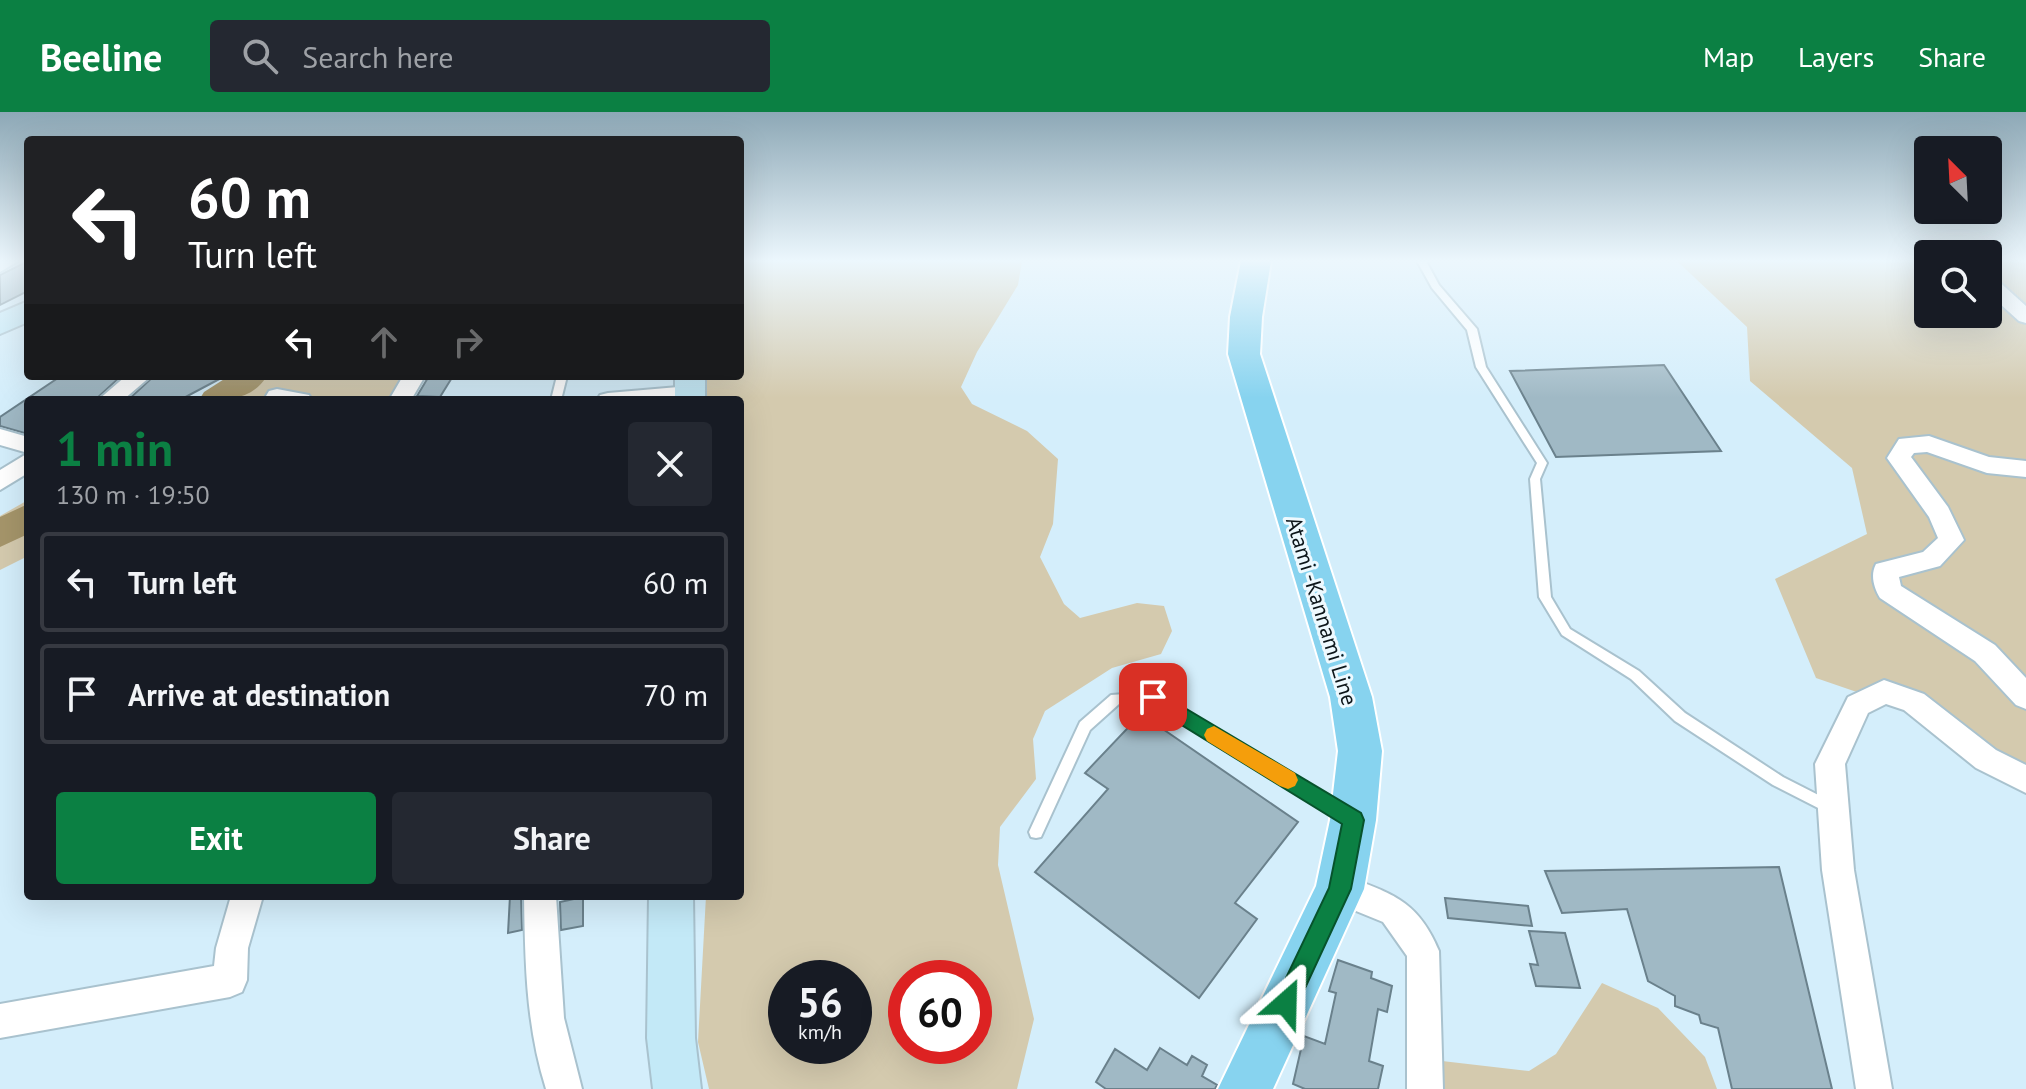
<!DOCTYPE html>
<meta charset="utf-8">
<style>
:root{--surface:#171b24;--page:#242831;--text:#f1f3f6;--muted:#9ea1a6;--line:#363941;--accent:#0b8043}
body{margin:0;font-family:"PT Sans",sans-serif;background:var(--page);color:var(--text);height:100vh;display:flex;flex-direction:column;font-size:30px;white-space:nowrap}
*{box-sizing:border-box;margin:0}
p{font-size:26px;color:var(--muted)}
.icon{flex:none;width:44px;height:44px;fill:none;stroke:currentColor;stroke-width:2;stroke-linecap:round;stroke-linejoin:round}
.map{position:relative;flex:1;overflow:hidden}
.panel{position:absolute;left:24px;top:284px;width:720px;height:504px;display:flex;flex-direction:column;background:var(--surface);border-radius:8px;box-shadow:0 8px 32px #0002}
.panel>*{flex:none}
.banner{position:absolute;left:24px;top:24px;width:720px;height:244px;border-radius:8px;box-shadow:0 8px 32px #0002;background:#202124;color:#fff;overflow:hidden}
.needle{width:52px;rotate:336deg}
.buttons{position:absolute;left:1914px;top:24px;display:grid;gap:16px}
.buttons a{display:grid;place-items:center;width:88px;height:88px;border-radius:8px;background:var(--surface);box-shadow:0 8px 32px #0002;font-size:40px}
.speed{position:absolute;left:768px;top:848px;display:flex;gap:16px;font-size:40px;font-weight:700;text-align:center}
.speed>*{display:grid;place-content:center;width:104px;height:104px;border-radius:50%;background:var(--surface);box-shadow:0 8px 32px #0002;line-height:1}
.speed small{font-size:20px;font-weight:400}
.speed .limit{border:12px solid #d22;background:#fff;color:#111}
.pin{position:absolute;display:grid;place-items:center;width:68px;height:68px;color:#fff;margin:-34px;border-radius:16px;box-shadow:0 4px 12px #0006}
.me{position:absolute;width:88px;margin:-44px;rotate:25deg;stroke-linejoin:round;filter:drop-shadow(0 0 6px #0008)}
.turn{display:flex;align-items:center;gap:28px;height:168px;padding:0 32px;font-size:36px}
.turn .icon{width:104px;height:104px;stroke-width:2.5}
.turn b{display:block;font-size:56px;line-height:68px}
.lanes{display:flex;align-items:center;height:76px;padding:0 32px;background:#0003;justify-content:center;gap:40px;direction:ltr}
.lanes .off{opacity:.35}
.round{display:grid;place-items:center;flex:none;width:84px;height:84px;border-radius:8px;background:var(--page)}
.headline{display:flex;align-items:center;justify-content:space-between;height:136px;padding:0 32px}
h1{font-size:48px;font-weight:800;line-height:60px;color:var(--accent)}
.button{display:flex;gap:16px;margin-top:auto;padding:16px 32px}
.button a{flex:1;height:92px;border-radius:8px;background:var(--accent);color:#fff;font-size:32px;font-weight:800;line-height:92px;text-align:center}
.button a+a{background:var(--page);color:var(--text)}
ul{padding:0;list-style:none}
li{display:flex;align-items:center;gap:24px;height:100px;margin:0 16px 12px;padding:0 16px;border:4px solid var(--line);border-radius:8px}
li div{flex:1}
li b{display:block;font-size:30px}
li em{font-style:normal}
header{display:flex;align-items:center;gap:48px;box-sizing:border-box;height:112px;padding:0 40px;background:var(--accent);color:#fff}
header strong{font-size:38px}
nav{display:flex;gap:44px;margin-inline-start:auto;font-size:28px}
.search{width:560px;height:72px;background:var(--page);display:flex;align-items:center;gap:20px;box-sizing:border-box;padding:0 28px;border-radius:8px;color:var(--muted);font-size:30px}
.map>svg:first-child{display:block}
.green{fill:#d4caae;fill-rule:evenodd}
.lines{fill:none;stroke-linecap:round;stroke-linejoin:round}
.river{fill:#a5956a;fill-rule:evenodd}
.building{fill:#a0b9c5;stroke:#6a818c;stroke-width:2}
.lane-casing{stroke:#a9c2ce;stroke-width:4}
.street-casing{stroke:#a9c2ce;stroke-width:4}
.secondary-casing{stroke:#a9c2ce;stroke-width:4}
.primary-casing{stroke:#fff;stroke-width:4}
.lane{fill:#fff;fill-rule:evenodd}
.street{fill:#fff;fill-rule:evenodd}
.secondary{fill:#c3e9f7;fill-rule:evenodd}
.primary{fill:#87d3ef;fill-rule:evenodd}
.route{fill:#0b8043;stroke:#07532c;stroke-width:2}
.slow{fill:#f59e0b}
.labels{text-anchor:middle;stroke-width:6;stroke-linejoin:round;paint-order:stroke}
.street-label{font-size:22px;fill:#0d161a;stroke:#eef9fe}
</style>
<header>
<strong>Beeline</strong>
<div class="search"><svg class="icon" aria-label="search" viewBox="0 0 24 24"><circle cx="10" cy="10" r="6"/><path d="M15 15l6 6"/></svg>Search here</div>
<nav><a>Map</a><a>Layers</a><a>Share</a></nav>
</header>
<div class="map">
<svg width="2026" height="977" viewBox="0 0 2026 977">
<rect width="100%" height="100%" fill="#d4eefb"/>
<path class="green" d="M740,149H1022L1018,173L977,240L961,275L972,292L1027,319L1058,347L1053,412L1040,445L1064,492L1080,506L1137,491L1164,494L1172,519L1161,542L1112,556L1045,599L1033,627L1036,667L1000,715L998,753L1034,907L1017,977H709L698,930L706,784H740V288H702L700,264H740ZM786,866H854V934H786ZM906,866H974V934H906Z
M1677,149H1928V202H1988V149H2026V669L1912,599L1816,566L1775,467L1867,422L1852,356L1750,269L1747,215Z
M239,264H405L391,288H196Z
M28,388V444L0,458V404Z
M1602,871L1658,896L1705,945L1717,977H1440L1442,949L1529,959L1556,942Z"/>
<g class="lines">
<path class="river" d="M229,264H267C251,289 226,288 199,288L204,280Z
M28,392V422L0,435V405Z"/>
</g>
<path class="building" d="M28,149V179L0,193V163Z
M1664,253L1721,339L1556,345L1510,259Z
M61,264H121L95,288H28V322L0,314V305Z
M154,264H225L180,288H128Z
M429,264H453L440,285L417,284Z
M1141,602L1298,710L1235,791L1257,807L1199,886L1035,760L1108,677L1085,661Z
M1779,755L1832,977H1732L1718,916L1701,911L1699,903L1675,894V884L1648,869L1627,797L1562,801L1545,759Z
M510,784H521L522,818L508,821Z
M583,785V814L561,818L560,790Z
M1445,786L1528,794L1532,814L1448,806Z
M1529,819L1565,821L1580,876L1536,874L1530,852L1538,853Z
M1338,848L1372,860L1371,866L1392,874L1387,900L1378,897L1369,949L1383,954L1378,977H1305L1293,972L1304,924L1325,932L1336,881L1329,879Z
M1160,936L1187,953L1192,944L1207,953L1202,964L1217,973L1215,977H1106L1096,970L1115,937L1147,958Z"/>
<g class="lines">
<g class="lane-casing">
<path id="lane" d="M1417,149H1426L1439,173L1477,217L1486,255L1547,351L1540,367L1551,485L1570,517L1639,559L1685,601L1783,665L1836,692L1838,696L1836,700L1831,702L1826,700L1773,673L1675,609L1631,567L1562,523L1539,485L1530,367L1537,351L1476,255L1467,218L1432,176Z
M557,264H567L561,288H551Z
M1153,580L1351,699L1353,703L1351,707L1346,709L1341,707L1151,590L1119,592L1090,618L1041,725L1036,726L1031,725L1029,720L1080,610L1111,583Z"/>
</g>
<g class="street-casing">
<path id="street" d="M0,149H18L0,160Z
M1988,164L1995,166L2026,194V211L2019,209L1988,181Z
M126,264H151L123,288H98Z
M403,264H425L411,288H389Z
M690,274L698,276L701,281L698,286L597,288L600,283L608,281Z
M277,277L309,283L312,288H268L266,284L269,279Z
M0,317L28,325V361L0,378V358L28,341L0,333Z
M1929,324L1989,345L2026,349V365L1987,361L1927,340L1914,341L1911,345L1948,395L1964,428L1940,454L1899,465L1901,474L1995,533L2026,566V597L2016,593L1975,549L1880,486C1874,476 1870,463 1876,452L1923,440L1938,426L1929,405L1887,346L1899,327Z
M1884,568L1924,582L1996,638L2026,653V681L1976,656L1904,598L1886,592L1868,601L1845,652L1854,758L1892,977H1856L1822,758L1815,652L1848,585Z
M1340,762C1389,781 1417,786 1439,839L1443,977H1407V844L1383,810L1329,788L1324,777L1329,766Z
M231,784H263L248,836L247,868L242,880L230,885L0,926V892L214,854L216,836Z
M524,784H556L564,906L582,977H546C526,914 525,850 524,784Z"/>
</g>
<g class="secondary-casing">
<path id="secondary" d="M28,189V210L0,222V201Z
M675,264H705V288H675Z
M649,784H693L695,926L701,977H653L647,926Z"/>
</g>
<g class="primary-casing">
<path id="primary" d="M1241,149H1271L1262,205L1260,242L1372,585L1382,639L1376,708L1364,777L1273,977H1218L1316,774L1330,708L1338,639L1330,585L1228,242L1230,205Z"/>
</g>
<use href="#lane" class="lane"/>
<use href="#street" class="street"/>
<use href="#secondary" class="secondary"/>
<use href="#primary" class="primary"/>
</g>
<linearGradient id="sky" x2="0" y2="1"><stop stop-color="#8da8b6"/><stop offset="0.52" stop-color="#ecf7fd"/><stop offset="1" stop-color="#ecf7fd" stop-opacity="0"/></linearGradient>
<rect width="2026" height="286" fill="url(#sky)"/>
<path class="route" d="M1153,577L1361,701L1364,708L1351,777L1294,900L1286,903L1277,900L1274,891L1329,776L1342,712L1146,591L1143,585L1146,579Z"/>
<path class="slow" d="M1214,614L1295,661L1298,668L1295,674L1288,677L1280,674L1207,629L1204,623L1207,617Z"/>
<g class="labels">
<g class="street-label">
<text transform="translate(1322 499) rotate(73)" y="8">Atami -Kannami Line</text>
</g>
</g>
</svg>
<div class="buttons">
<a><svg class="needle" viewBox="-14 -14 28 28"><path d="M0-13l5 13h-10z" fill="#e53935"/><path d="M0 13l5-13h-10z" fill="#9ea1a6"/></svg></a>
<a><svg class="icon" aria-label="search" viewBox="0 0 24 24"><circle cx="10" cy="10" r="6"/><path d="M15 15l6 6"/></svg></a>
</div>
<div class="speed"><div>56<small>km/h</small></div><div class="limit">60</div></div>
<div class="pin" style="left:1153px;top:585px;background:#d93025"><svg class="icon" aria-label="arrive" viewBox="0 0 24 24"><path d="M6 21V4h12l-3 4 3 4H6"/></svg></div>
<svg class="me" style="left:1286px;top:891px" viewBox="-20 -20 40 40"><path d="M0-17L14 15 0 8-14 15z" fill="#0b8043" stroke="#fff" stroke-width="4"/></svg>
<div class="banner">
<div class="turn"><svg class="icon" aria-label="left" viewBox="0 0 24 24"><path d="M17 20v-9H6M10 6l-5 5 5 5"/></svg><div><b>60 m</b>Turn left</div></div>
<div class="lanes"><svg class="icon" aria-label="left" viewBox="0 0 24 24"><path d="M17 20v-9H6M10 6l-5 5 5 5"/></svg><svg class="icon off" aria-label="ahead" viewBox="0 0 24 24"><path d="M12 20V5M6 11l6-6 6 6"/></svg><svg class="icon off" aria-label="right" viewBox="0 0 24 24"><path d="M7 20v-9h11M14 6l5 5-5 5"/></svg></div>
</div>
<section class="panel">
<div class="headline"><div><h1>1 min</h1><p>130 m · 19:50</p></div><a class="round"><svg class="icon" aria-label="close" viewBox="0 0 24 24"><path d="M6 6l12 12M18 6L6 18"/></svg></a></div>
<ul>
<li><svg class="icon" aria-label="left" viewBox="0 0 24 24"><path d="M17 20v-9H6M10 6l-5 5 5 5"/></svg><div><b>Turn left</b></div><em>60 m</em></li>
<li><svg class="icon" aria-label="arrive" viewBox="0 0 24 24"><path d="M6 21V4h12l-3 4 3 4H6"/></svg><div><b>Arrive at destination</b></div><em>70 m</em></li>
</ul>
<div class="button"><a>Exit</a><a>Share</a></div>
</section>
</div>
